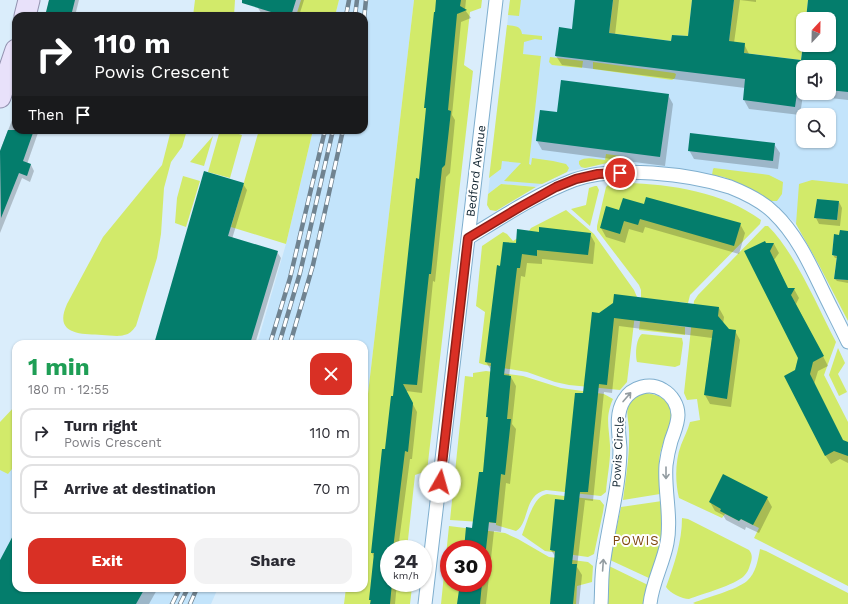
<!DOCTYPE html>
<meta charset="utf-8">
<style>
:root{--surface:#fff;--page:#f2f2f3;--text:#2b2b33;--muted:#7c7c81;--line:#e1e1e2;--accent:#d93025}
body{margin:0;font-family:"Work Sans",sans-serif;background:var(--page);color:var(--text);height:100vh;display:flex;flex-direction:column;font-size:15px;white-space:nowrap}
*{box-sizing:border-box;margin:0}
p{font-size:13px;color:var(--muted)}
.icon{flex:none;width:22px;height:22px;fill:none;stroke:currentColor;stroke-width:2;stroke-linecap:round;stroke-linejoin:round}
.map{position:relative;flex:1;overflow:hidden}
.side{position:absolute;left:12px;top:340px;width:356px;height:252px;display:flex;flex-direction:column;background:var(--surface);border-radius:12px;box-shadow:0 1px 3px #0004}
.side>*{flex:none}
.guide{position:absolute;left:12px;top:12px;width:356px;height:122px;border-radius:12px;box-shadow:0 1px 3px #0004;background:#202124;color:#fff;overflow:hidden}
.needle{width:26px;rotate:22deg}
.fabs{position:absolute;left:796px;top:12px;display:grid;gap:8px}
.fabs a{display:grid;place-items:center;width:40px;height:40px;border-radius:8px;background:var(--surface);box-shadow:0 1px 3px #0004;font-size:20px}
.speed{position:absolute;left:380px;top:540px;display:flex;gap:8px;font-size:20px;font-weight:700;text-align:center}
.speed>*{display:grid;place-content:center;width:52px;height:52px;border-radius:50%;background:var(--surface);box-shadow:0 1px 3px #0004;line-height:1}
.speed small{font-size:10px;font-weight:400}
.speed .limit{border:6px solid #d22;background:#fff;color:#111}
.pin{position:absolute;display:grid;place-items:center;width:34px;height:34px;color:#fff;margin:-17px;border:2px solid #fff;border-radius:50%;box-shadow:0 1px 4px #0007}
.me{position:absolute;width:44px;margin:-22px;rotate:7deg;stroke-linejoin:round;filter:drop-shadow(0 0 3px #0008)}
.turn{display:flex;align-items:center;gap:14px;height:84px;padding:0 16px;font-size:18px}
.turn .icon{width:52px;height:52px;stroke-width:2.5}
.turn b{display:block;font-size:28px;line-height:34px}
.then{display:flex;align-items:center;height:38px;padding:0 16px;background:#0003;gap:8px;font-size:15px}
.round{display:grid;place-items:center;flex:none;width:42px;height:42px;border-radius:12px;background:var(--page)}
.overview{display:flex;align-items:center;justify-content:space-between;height:68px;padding:0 16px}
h1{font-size:24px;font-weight:700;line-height:30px;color:#1e9e55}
.action{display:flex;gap:8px;margin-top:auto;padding:8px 16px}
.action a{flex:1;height:46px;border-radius:12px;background:var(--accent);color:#fff;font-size:16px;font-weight:700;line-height:46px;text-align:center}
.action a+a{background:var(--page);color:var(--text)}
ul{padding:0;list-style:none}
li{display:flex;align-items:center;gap:12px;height:50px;margin:0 8px 6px;padding:0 8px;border:2px solid var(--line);border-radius:12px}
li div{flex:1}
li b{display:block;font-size:15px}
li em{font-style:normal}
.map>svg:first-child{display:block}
.built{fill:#c3e4fb;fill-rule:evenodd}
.green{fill:#d2ea6a;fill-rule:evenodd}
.shadow{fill:#0003;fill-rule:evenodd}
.building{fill:#047d6c}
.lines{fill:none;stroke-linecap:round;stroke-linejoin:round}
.street-casing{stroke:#7eaece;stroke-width:15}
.primary-casing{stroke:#9392b0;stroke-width:23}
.street{stroke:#fff;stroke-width:13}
.primary{stroke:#e8e1fa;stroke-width:21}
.rail-casing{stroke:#708390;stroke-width:4.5}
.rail{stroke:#fff;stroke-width:3;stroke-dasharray:9;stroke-linecap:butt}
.oneway{stroke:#939ca1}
.route-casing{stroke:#8d1f18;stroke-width:10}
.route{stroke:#d93025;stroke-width:7}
.labels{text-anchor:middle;stroke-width:4;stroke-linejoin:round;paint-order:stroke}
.street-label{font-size:12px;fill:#10232f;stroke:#fff}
.neighbourhood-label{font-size:13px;letter-spacing:1px;fill:#7e460e;stroke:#fff}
</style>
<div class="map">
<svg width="848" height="604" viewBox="0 0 848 604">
<rect width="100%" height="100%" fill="#daedfb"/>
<path class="built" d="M339,0H414L364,428V344H257L286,244L313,130H364V16H335Z
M510,0H848V286L829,283L796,224L782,211L757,192L724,177L688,170L657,166L631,163H607L567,172L536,187L501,184L488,194ZM803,19H829V45H803ZM803,67H829V93H803ZM803,115H829V141H803Z
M0,443L16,450V588H218L211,604H0Z"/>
<path class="green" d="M195,0H235L234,16H193Z
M301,0H339L335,16H296Z
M414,0H482L481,8L470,12L464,65L473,71L427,471L415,475L407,549H389V583H405L412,587L410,604H344L346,588H364V428Z
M510,0H521L519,16L508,15Z
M613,0H692L688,36L672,35L671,41L609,33Z
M734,0H808L806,19H803V44L801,60L744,53L729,41Z
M507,25C514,26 521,25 522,34L542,36V40L535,39L524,42L523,54L541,56L529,164L531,165L532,158L553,161L566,164L569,168L567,172L542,184L504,181L521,163L502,161L501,169L489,178Z
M550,57L583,61L582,68L552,65L549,62Z
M593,62L674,73L676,74L675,78L672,80L593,69Z
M171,130H187L182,147L171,162L164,188L161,234L157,258L136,326C132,331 130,334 124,335C118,337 109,335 102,335C81,334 53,335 67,304L103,237L162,165Z
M220,130H226L242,135L230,178L208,172Z
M259,130H313L286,244L231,227Z
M213,136L204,166L190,162Z
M606,154L621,156L624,163H607L585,168L581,167L579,164V161C586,156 596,159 605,160Z
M714,168L769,175L783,182L782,194L777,201H770L742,185L724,177L712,175L713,169Z
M183,176L200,181L186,227L175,223L177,198Z
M812,180L848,184V236L834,235L832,255L837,256L834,279L848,280V321L819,265L796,224L799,184ZM817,199L839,202L837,220L815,218Z
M626,183C671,184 723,192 761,220L760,224L694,291L690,295L688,303L641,298V290L639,285L597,230V226L606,187L608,185Z
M501,184L536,187L496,211L490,210L487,205L488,194Z
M595,186H597L599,190L590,226L571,209L586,205L589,188Z
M566,210L594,234L634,290L637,297L627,382L620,390L569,385L555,382L527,372L485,365L479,363L485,312L476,306L482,246L503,232L507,234L513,241L529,231L531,228Z
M765,226H768C796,254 817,306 836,342L824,375L848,422V586L754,538L759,528L741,519L739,521L725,514L722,518L679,498C675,482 675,461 681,445C684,437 688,430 690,422L700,420L697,399L687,400L684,393L694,301L698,295Z
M640,321L685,327V335L639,330Z
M642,334L682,338L683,343L680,365L675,367L637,362C635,355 636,338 642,334Z
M838,348L845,363L838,374L847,392L839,396L829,375Z
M486,371L523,376L561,388L604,394L613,399C605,417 609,427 610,445C611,460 607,477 606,492L601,496L546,490C523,495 530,523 516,531L496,525V523L450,520L465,376L473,377V373Z
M645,393C662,394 676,404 671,422C669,433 662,443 660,454C658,467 659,481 660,494L623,500C626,477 630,453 629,431C629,422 626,414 628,406C631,398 638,395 645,393Z
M16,405V464L8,474L0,470V422Z
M547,494L600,500L604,505L603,512L594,554L588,557L545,551L522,535C527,523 533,496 547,494Z
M662,501L664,518L660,546L651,579L610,560L611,554L621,507Z
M682,518L688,519L749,550C753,555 752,559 750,565C749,569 747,573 744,576C735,585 702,594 689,599C682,599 670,593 666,587C674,565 682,542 682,518Z
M449,526L505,533L518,539L549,557L588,562L593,566L592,582L577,586L576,604H441ZM449,549H483V583H449Z
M760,549L766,551L848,593V604H695L693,603C708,597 736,590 747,581C756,573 758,560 760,549Z
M609,566L648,585L644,604H608Z"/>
<path class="shadow" d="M49,0H79L75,16H46Z
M261,0H304L299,16H263L258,8Z
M437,0H466L465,10L471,18L461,22L452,115L455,120L450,173L446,177L435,282L433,281L422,393L406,391L417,412L412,459H410L398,549H389V583H397L395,604H371L370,600L374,557L372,553L394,397L420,180L427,110L425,107Z
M576,0H619L615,35L672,42L689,38L693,0H756V2L740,0L734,43L744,44L749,54L802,61L804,45H829V19H807L809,0H848V100L803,95L800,115L749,109L744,100L745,88L562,65L556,56L573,30ZM803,67H829V93H803Z
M668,95L673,104L665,166L542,150L537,141L541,111L558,113Z
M16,110V130H39L27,164L31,165L34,171L30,182L22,178L0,233V151Z
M774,144L780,153L778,169L694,159L689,150Z
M243,184L247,190L232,239L277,252L281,258L255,344H155Z
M839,202L842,208L840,226L819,224L816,218Z
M645,205L740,224L745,233L739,254L645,227L643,233L629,229L625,243L606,237L601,228L620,211Z
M540,233L590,234L595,243L593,264L542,259V264L527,263L525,277L521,276L509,377H511L516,386L512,424L516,429L510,484L506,483L501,532L494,531L486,604H458L460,591L455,584L483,583V549H465L473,529L484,474L489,421L487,417L491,370L486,362L501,267L517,244Z
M848,237V283L837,281L835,279L837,258H835L833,255Z
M766,244H774L779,253L774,260L788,289H794L799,298L796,304L828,366L818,371L814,384L846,447L848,446V463L840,459L831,464L825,455L796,371L799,358Z
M719,308L724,317L723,324L728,330L735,331L740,340L731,407L710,404L705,395L712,338L619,326L612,393L604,392L593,501L585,500L577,567L582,575L579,604H551L556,558L551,550L565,501L600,314Z
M767,498L772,507L759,533L746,527L745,530L726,520L723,515L715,511L710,502Z
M16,532V588H158L149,604H0V562Z"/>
<path class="building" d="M49,0H75L71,16H45Z
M242,0H296L291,16H284L242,3Z
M436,0H461L460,6L467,10L457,14L448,110L451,111L445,165L442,168L431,274H429L417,385L403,384L413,403L408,452L405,451L393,549H389V583H392L390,604H370L371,600H369L374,553H371L382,449H385L391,396H393L416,178L419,179L426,108H424L434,12H435Z
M575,0H613L609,33L671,41L672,35L688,36L692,0H734L729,41L745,43L744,53L801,60L803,45H829V19H806L808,0H848V92L829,90V67H803V87L798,86L795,107L743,100L745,79L555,56L559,27L572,29Z
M561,80L669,94L660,157L536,141L540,110L557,112Z
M8,130H34L23,161L31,164L27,176L19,173L1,218L0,151Z
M690,133L775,143L773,161L688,151Z
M204,171L244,183L228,236L278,251L250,344H154Z
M646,197L741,223L734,246L640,219L638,225L624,221L620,234L600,228L606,206L619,210L623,198L644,204Z
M817,199L839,201L837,220L814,218Z
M539,227L591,233L588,255L537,250V256L522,254L520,268H517L504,375L511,376L507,419H511L505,475L501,474L496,523L489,522L486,549H464L466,527L472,528L479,472H483L488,417H486L491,363L485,362L497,265L500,266L503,242L516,243L517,229L539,232Z
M840,230L848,231V280L834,279L837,256L832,255L834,234L839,235Z
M765,241L766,243H774L770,251L788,288H795L791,295L824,356L813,362L810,374L843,440L848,442V456L834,451L825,456L784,376L795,370L798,358L744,251Z
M614,294L719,307L718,316L729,329L736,330L727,399L704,395L713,330L614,318L607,385L599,384L588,492H580L572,564H577L573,604H550L555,551L550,550L555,499L564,500L575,393H583L592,312L599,313L613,303Z
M723,474L768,497L753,525L741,519L739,521L720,511L721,509L709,502Z
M16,530V588H145L136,604H0V560Z
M460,583H482L480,604H457Z"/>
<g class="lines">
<g class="street-casing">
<path id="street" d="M468,238C502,217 537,194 574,180C615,165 690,174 730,187C745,193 763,202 774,213C795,233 808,260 820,285C829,304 839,323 848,342
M425,604L496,0
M601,604C602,589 601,573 604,559C609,522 620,485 620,448C619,433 615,414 624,400C632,387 650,382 663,390C672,395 678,405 678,415C678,424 674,432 671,441C669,448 667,457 666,465C664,491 672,517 667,543C663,564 652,583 650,604"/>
</g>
<g class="primary-casing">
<path id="primary" d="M25,16L29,0
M0,97L16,50"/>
</g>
<use href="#street" class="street"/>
<use href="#primary" class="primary"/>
<g class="rail-casing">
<path id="rail" d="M346,16L349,0
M355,16L357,0
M364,19L366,0
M270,344L290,278L325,130
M279,344L300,273L333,130
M290,344L313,265L343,130
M172,604L180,588
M180,604L188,588
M190,604L197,588"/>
</g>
<use href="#rail" class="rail"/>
</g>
<defs><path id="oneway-shaft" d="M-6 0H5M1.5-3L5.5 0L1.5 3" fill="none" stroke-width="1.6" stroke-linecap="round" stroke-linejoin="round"/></defs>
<g class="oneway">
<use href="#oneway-shaft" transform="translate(627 397) rotate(-49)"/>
<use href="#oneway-shaft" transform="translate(666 473) rotate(90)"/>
<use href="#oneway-shaft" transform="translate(603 565) rotate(-86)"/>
</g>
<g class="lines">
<g class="route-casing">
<path id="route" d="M440,482L468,238L520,207L556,187L576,179L598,174L620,173"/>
</g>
<use href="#route" class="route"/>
</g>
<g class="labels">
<g class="street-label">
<text transform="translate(476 171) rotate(-83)" y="4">Bedford Avenue</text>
<text transform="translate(618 452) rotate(-87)" y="4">Powis Circle</text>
</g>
<g class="neighbourhood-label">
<text x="636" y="545">POWIS</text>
</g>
</g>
</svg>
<div class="fabs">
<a><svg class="needle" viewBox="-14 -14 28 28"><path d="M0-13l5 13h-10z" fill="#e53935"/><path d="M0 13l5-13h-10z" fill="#7c7c81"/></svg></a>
<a><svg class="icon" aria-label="sound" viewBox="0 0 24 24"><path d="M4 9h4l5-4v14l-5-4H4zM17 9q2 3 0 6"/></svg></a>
<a><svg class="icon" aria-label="search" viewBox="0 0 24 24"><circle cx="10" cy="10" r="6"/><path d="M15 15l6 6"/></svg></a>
</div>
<div class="speed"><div>24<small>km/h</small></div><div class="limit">30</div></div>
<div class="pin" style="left:620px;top:173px;background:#d93025"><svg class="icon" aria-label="arrive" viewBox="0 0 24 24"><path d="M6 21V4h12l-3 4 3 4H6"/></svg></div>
<svg class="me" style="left:440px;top:482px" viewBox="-20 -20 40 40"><circle r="19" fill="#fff"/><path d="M0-13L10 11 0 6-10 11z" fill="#d93025"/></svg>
<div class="guide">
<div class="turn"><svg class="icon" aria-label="right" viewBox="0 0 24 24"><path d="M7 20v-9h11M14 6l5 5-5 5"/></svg><div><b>110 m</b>Powis Crescent</div></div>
<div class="then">Then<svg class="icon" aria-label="arrive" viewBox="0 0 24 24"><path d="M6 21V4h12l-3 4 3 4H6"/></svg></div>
</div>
<section class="side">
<div class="overview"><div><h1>1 min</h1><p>180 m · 12:55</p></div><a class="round" style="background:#d93025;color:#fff"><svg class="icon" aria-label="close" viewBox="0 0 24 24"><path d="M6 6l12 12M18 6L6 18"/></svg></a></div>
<ul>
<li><svg class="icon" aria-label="right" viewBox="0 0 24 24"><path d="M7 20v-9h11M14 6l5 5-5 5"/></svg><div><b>Turn right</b><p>Powis Crescent</p></div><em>110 m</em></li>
<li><svg class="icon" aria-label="arrive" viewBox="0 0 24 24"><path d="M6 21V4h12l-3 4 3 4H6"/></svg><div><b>Arrive at destination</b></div><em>70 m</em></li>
</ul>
<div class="action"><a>Exit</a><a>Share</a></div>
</section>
</div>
